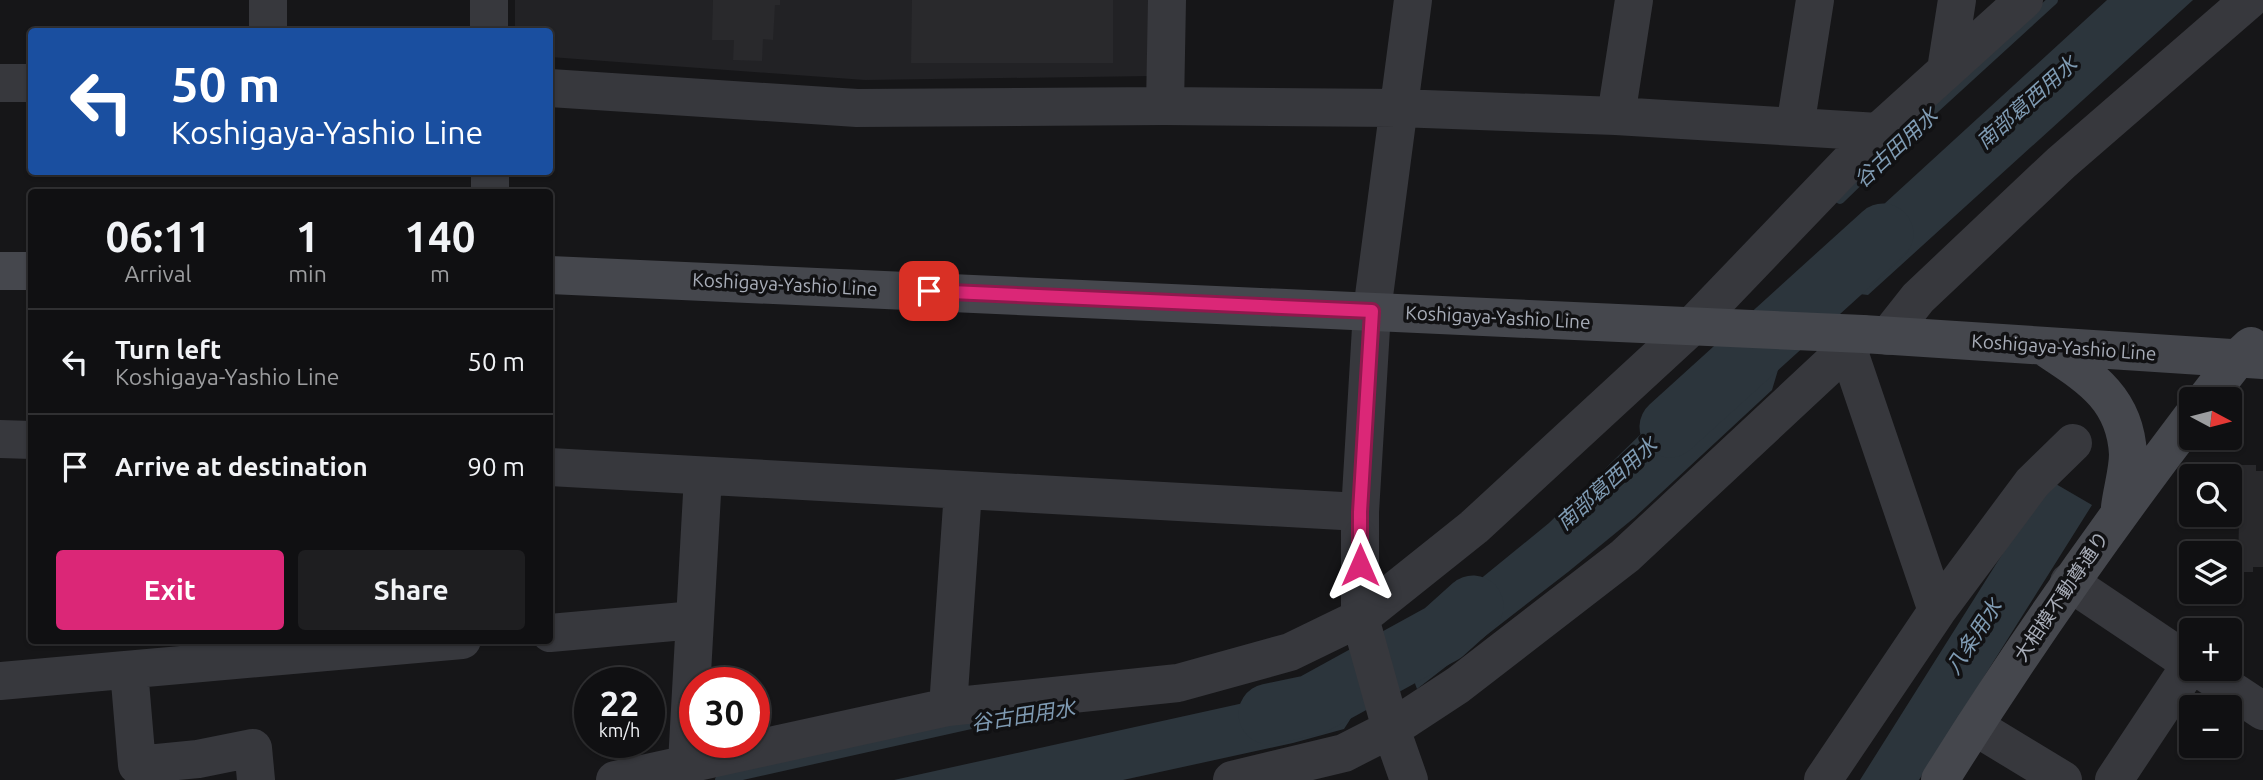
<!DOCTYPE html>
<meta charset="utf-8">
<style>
:root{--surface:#101012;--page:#1e1e20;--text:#f1f3f6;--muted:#9c9d9f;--line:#303032;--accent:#db2777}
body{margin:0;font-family:Ubuntu,"Noto Sans JP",sans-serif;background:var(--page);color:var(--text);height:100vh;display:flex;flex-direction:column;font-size:26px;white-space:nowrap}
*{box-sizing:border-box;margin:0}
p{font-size:23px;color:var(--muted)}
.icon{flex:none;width:38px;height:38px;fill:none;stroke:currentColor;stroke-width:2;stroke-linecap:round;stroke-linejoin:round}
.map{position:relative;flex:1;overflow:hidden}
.sheet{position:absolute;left:28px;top:189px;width:525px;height:455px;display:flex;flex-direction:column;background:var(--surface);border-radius:7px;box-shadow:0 2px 5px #0004,0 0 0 2px var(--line)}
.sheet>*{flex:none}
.banner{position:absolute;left:28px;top:28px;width:525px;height:147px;border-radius:7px;box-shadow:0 2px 5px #0004,0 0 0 2px var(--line);background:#1a4fa0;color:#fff;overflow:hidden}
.needle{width:46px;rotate:97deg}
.buttons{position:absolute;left:2179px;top:387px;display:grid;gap:14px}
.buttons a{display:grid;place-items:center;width:63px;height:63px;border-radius:7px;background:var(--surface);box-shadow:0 2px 5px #0004,0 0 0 2px var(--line);font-size:35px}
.speed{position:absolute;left:574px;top:667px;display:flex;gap:14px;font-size:35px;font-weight:700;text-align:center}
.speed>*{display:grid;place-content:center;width:91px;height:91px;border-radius:50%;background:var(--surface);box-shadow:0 2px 5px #0004,0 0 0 2px var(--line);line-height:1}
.speed small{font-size:18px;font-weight:400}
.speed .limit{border:10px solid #d22;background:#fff;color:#111}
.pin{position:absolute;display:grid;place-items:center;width:60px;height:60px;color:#fff;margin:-30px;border-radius:14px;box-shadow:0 4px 10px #0006}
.me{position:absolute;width:77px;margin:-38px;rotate:0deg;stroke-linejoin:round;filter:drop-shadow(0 0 5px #0008)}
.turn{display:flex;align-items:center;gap:24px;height:147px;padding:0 28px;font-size:32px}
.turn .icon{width:91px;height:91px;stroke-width:2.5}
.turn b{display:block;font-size:49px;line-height:60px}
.eta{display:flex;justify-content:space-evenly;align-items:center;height:119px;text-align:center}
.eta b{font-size:42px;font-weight:600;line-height:49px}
.cta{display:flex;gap:14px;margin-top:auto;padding:14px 28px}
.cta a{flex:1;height:80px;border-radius:7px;background:var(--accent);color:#fff;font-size:28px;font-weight:600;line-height:80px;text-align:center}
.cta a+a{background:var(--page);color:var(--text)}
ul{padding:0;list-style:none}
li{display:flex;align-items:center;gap:21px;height:105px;padding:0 28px;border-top:2px solid var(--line)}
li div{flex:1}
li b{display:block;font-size:26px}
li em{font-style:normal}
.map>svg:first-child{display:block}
.built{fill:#222225}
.water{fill:#2c353c}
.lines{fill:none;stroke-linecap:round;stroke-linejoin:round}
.stream{stroke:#2c353c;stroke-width:10}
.river{stroke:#2c353c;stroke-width:61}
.building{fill:#29292c}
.street{stroke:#37383d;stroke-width:38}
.secondary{stroke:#45474d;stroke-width:38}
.route-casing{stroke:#8e194d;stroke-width:18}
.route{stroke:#db2777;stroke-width:12}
.labels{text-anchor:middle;stroke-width:7;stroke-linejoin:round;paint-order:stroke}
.street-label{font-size:19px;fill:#a8adb8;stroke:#111113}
.water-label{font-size:21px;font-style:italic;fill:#7f9bb3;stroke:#111113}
</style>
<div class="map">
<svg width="2263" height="780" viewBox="0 0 2263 780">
<rect width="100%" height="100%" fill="#161618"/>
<path class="built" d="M515,0H1151V76L865,80L550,57V32H515Z"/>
<path class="water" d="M2107,0H2193L1868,295L1799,287L1812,270Z
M1707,370H1778L1772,390L1634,518L1568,572L1417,689L1399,640L1424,625L1549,523Z
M2049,480L2092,505L1919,780H1860Z
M1340,665L1353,715L1344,729L1293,743L1123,780H894L1289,693Z"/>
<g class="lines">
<path class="stream" d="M1840,199L1913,128L2053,0
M720,780L984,721"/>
<path class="river" d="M1670,427L1883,234
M1269,714L1312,705L1443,633L1473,606"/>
</g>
<path class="building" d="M713,0H780V5H775L773,40L763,39L762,61L733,60L734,40H712Z
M912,0H1113V63H911Z
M2240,465H2256V471H2263V567H2253V572H2238Z"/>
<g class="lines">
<path class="street" d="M268,0V32
M489,0V32
M1946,70L1957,0
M0,83H32
M550,88L857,108L1165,106L1398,108L1616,116L1878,132L2024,0
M1165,106L1167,0
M1616,116L1634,0
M1795,127L1815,0
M490,172V192
M1888,336L1918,298L2061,163L2249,0
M0,439L32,440
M550,467L1360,512
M2069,582L2191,664
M1937,611L2032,483L2073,443
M550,633L695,620
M2198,668L2263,711
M129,670L137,765L198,759L253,748L256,780
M0,681L462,640
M948,707L1178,683L1290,652L1360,618L1474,527L1692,326L1878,132
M1974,726L2063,780
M687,763L703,476
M615,780L948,707L963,491
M1232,780L1344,753L1391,729L1458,685L1625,556L1863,334
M1409,780L1391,729L1360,618V512L1372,311L1413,0
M1823,780L1937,611L1848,349
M2114,780L2191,664"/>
<path class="secondary" d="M0,271H32
M550,275L1863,334L2263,360
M2046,348C2088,376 2125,397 2128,454C2128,471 2122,490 2120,507
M2206,399L2237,359L2251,346
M1940,780C2018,655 2102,535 2191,418"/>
</g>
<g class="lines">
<g class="route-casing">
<path id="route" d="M929,291L1372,311L1360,512V565"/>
</g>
<use href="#route" class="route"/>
</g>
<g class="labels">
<g class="street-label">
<text transform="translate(785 284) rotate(3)" y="7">Koshigaya-Yashio Line</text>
<text transform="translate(1498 317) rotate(3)" y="7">Koshigaya-Yashio Line</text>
<text transform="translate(2064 347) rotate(4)" y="7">Koshigaya-Yashio Line</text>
<text transform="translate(2061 596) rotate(-56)" y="7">大相模不動尊通り</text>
</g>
<g class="water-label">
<text transform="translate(2027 103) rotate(-42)" y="7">南部葛西用水</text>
<text transform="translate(1896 148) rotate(-43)" y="7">谷古田用水</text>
<text transform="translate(1607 484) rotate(-42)" y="7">南部葛西用水</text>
<text transform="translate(1974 637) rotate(-57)" y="7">八条用水</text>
<text transform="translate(1023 716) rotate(-9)" y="7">谷古田用水</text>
</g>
</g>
</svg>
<div class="buttons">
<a><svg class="needle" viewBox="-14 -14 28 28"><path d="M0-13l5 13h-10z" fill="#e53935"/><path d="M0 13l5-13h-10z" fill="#9c9d9f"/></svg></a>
<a><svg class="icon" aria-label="search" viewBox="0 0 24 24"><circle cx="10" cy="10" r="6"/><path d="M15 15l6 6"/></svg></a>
<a><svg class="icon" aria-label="layers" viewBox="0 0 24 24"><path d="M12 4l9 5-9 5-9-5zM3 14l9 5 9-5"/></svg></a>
<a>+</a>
<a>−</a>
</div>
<div class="speed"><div>22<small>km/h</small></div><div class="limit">30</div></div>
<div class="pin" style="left:929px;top:291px;background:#d93025"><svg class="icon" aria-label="arrive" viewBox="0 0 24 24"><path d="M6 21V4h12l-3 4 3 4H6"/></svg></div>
<svg class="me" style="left:1360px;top:565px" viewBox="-20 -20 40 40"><path d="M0-17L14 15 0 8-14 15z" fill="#db2777" stroke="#fff" stroke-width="4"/></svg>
<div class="banner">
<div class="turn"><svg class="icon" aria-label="left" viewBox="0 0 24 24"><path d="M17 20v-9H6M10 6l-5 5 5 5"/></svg><div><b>50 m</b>Koshigaya-Yashio Line</div></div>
</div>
<section class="sheet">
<div class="eta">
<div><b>06:11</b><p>Arrival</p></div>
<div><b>1</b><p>min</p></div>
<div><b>140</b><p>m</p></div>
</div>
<ul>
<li><svg class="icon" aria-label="left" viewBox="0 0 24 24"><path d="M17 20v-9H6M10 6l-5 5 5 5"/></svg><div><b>Turn left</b><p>Koshigaya-Yashio Line</p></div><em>50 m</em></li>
<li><svg class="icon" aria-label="arrive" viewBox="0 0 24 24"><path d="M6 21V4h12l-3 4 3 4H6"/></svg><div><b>Arrive at destination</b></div><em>90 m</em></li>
</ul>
<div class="cta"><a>Exit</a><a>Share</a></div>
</section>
</div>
